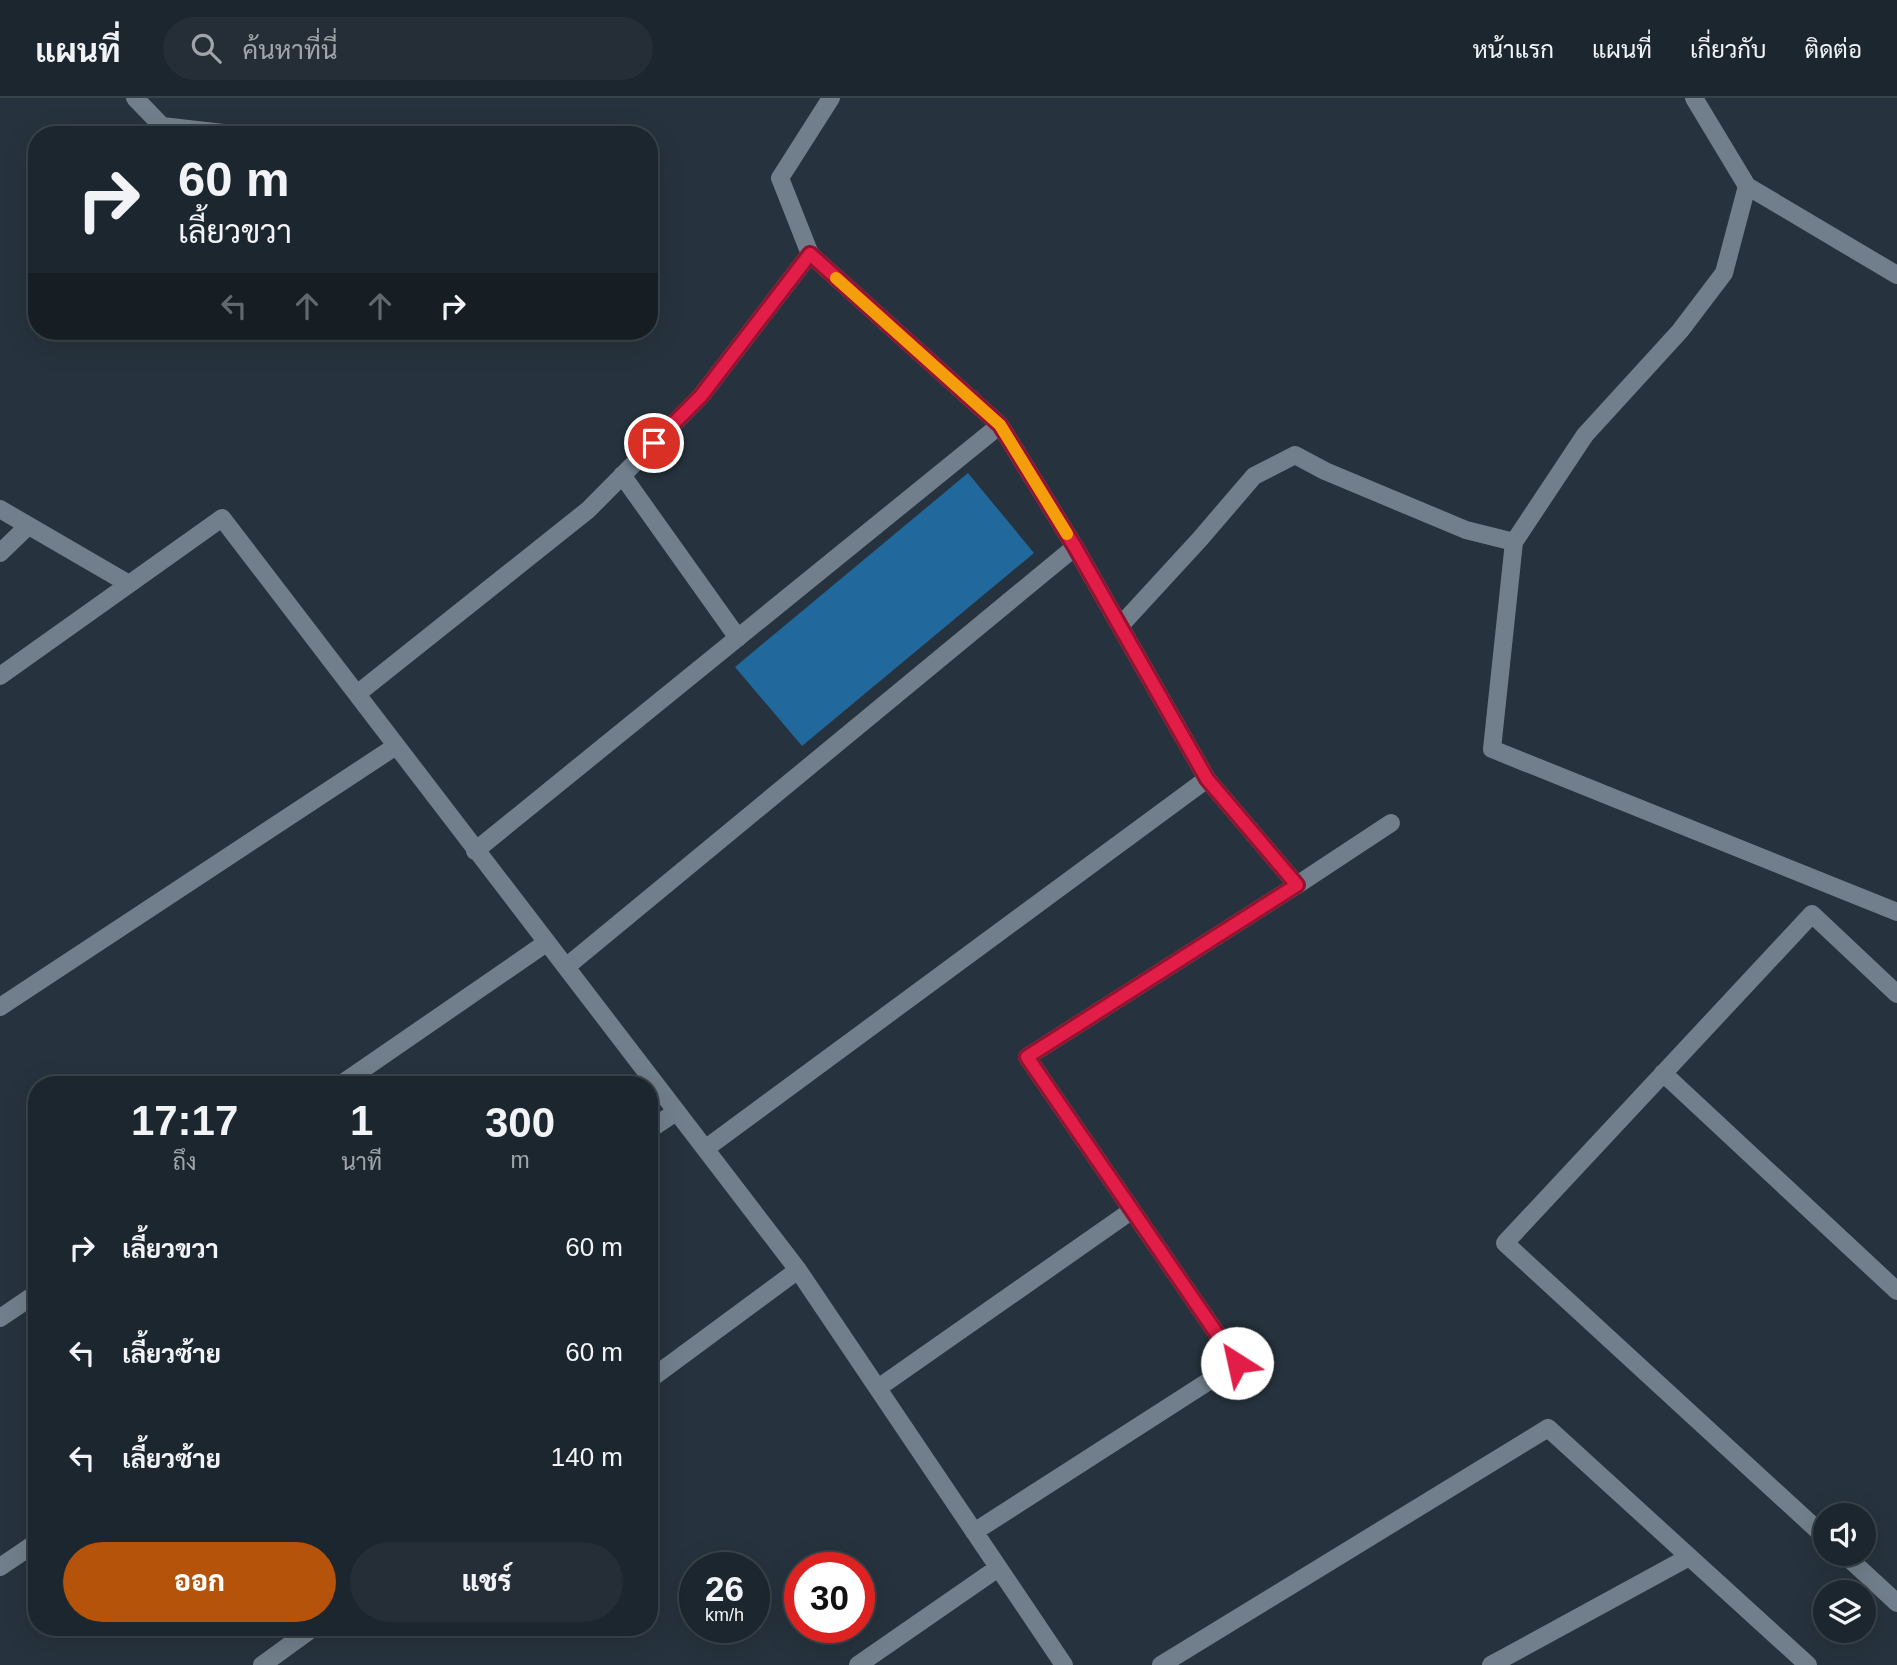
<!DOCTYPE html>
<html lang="th">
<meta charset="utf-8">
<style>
:root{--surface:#1c262e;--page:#252e36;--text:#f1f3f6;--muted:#a0a5aa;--line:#3a434a;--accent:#b45309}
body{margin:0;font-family:Arial,Sarabun,sans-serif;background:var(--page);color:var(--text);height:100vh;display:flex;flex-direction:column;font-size:26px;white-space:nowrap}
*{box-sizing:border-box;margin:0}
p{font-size:23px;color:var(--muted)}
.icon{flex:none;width:38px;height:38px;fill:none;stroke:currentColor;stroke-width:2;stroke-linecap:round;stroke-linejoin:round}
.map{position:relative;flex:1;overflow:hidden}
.panel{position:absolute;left:28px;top:978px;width:630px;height:560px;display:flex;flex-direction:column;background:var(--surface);border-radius:28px;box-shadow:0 7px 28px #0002,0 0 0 2px var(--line)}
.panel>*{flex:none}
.top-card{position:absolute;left:28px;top:28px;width:630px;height:214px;border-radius:28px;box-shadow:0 7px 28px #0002,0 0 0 2px var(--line);background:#1c262e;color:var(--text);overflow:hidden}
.buttons{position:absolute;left:1813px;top:1405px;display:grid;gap:14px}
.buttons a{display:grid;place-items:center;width:63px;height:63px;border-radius:50%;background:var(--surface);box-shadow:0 7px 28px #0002,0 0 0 2px var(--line);font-size:35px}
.speed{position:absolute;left:679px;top:1454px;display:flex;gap:14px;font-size:35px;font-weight:700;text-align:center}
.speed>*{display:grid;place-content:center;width:91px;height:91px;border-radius:50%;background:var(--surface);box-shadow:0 7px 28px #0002,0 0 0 2px var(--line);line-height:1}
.speed small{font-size:18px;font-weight:400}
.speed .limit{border:10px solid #d22;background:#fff;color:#111}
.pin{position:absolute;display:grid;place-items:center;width:60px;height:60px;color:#fff;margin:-30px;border:4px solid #fff;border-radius:50%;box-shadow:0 2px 7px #0007}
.me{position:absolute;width:77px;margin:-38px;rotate:325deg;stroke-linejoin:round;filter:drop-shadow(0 0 5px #0008)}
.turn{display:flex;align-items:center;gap:24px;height:147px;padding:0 35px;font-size:32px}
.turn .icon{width:91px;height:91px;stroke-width:2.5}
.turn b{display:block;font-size:49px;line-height:60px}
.lanes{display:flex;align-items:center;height:66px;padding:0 35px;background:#0003;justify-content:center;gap:35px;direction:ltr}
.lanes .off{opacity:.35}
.eta{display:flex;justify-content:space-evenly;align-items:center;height:119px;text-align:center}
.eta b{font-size:42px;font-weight:800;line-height:49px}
.cta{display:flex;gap:14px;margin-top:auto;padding:14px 35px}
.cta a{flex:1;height:80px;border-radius:42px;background:var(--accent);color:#fff;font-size:28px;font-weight:800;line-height:80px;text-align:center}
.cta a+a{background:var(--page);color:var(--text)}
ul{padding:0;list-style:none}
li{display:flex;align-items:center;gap:21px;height:105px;padding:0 35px}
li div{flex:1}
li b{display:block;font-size:26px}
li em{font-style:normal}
header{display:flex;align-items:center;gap:42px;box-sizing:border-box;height:98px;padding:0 35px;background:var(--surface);border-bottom:2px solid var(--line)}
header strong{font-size:33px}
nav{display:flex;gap:38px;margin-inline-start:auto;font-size:24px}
.search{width:490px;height:63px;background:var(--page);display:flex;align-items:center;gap:18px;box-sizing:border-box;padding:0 24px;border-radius:38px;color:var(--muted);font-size:26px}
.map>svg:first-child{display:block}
.building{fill:#21689d}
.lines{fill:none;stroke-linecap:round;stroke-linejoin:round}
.lane{stroke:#717f8c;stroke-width:18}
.street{stroke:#717f8c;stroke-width:18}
.route-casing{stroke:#92132f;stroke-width:18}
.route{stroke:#e11d48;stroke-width:12}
.slow{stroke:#f59e0b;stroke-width:12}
</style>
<header>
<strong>แผนที่</strong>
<div class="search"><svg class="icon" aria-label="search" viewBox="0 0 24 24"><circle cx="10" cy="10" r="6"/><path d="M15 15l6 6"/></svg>ค้นหาที่นี่</div>
<nav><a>หน้าแรก</a><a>แผนที่</a><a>เกี่ยวกับ</a><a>ติดต่อ</a></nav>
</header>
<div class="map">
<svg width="1897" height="1567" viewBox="0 0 1897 1567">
<rect width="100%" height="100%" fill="#26323d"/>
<path class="building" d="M968,375L1034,455L802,648L735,569Z"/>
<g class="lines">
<path class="lane" d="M1297,787L1391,725"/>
<path class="street" d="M135,0L162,28L241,37
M1747,88L1897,177
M810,156L780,80L831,0
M622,377L738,540
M0,411L129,486
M1514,444L1492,651L1897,814
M0,455L27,429
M1120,528L1200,441L1254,378L1295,357L1325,373L1466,432L1514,444L1585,337L1680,233L1724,175L1747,88L1694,0
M0,578L222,420L798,1172L1064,1567
M357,596L588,412L701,298L810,156L1000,327L1075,449L1207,681L1297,787L1027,959L1237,1265L974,1434
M475,753L1000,327
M566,869L1075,449
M0,909L396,648
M1663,975L1897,1193
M340,987L546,845
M649,1032L676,1014
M705,1051L1207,681
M0,1220L37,1195
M649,1282L798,1172
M878,1290L1131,1113
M1825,1439L1505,1145L1812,816L1897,896
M1844,1456L1897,1505
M0,1469L37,1444
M262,1567L313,1530
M858,1567L998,1470
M1161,1567L1548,1330L1808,1567
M1491,1567L1689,1459"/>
</g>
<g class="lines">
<g class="route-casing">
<path id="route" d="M654,345L701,298L810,156L1000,327L1075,449L1207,681L1297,787L1027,959L1237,1265"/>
</g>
<use href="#route" class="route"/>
<path class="slow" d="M836,180L1000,327L1067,436"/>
</g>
</svg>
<div class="buttons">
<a><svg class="icon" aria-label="sound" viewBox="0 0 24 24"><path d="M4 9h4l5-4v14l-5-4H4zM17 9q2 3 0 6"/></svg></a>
<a><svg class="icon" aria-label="layers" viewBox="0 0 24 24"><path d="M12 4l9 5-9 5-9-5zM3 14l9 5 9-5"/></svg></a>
</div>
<div class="speed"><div>26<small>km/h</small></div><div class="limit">30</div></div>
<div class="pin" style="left:654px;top:345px;background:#d93025"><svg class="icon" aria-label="arrive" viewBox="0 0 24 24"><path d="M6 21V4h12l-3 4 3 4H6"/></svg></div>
<svg class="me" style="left:1237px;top:1265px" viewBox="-20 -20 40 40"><circle r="19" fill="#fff"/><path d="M0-13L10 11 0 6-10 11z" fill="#e11d48"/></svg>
<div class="top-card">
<div class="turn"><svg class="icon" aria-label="right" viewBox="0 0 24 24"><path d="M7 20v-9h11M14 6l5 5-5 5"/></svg><div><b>60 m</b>เลี้ยวขวา</div></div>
<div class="lanes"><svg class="icon off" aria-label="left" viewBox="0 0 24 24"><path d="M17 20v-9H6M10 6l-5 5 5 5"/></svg><svg class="icon off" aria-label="ahead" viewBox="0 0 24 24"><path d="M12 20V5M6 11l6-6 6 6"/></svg><svg class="icon off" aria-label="ahead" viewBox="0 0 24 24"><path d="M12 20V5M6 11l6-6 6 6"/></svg><svg class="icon" aria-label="right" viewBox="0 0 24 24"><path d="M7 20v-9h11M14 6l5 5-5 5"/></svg></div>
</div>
<section class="panel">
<div class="eta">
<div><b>17:17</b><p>ถึง</p></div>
<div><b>1</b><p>นาที</p></div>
<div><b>300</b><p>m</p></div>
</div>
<ul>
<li><svg class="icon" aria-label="right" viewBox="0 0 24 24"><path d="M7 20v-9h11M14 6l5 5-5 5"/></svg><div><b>เลี้ยวขวา</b></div><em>60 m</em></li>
<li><svg class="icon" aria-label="left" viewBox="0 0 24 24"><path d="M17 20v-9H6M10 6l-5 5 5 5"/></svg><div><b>เลี้ยวซ้าย</b></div><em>60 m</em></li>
<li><svg class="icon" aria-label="left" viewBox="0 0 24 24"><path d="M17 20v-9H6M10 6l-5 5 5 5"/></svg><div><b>เลี้ยวซ้าย</b></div><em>140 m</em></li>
</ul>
<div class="cta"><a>ออก</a><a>แชร์</a></div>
</section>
</div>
